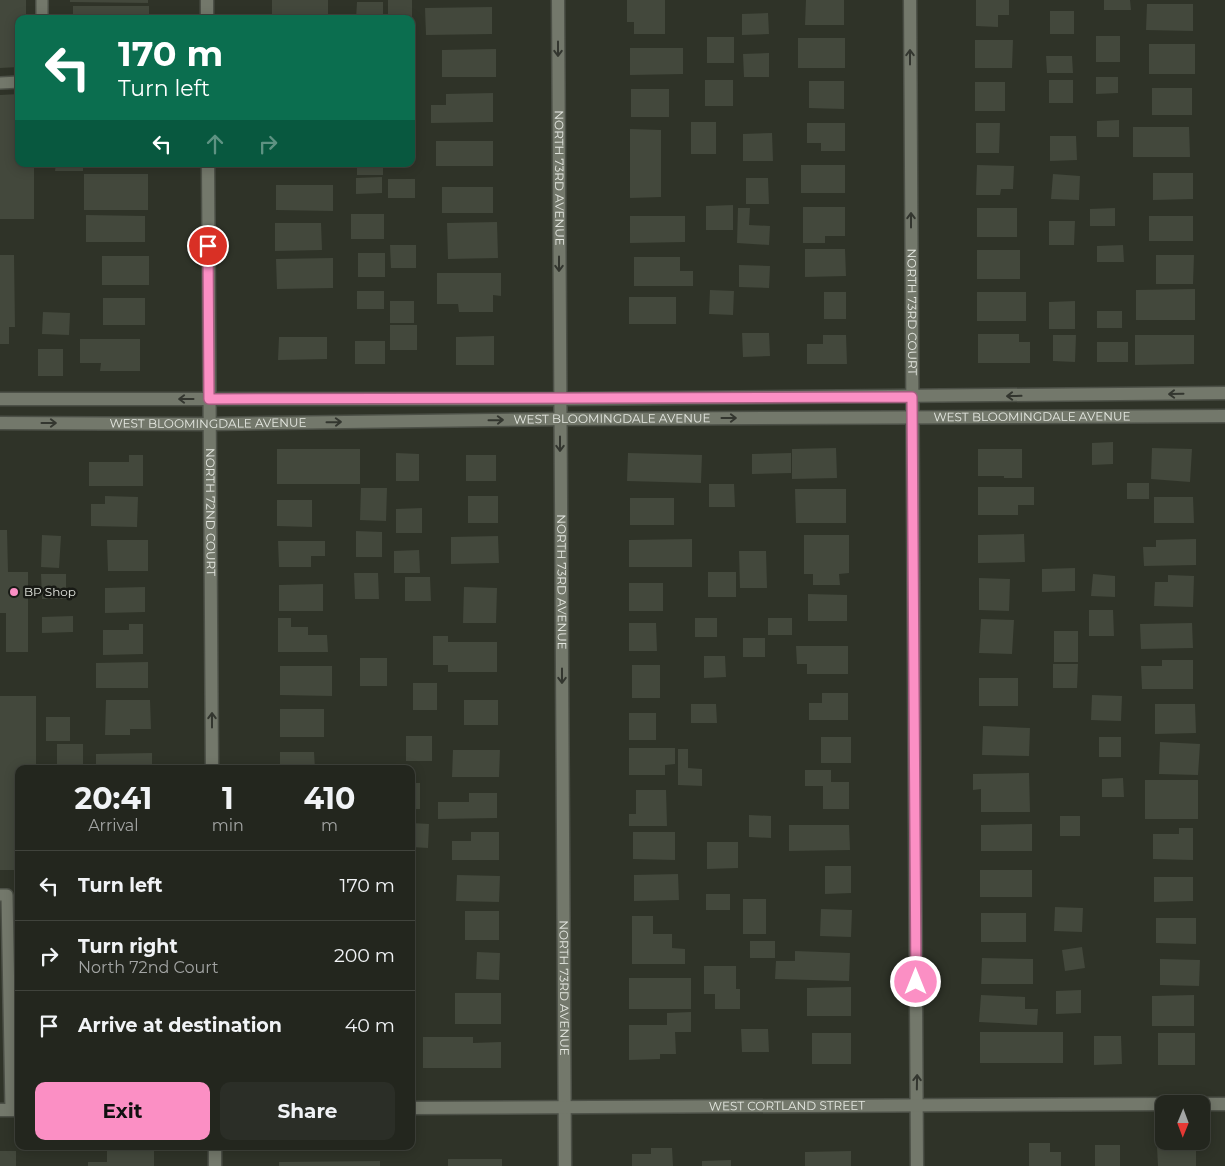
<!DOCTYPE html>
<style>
:root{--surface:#23261e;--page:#2b2e27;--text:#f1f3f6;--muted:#a3a5a4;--line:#40433c;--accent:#fb8fc4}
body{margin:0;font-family:Montserrat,sans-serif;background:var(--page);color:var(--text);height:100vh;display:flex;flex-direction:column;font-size:19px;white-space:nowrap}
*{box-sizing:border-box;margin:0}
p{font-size:16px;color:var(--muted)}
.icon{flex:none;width:28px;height:28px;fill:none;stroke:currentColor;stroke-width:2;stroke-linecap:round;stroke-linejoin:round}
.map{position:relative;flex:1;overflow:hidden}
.side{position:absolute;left:15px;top:765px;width:400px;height:385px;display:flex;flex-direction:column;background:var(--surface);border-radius:10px;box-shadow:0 2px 12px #0003,0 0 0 1px var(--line)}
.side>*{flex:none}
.guide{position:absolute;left:15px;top:15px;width:400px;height:152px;border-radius:10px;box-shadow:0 2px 12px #0003,0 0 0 1px var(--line);background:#0b6e4f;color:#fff;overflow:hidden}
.needle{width:32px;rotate:181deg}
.buttons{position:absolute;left:1155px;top:1095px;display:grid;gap:10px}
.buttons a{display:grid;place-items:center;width:55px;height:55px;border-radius:10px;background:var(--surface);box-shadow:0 2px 12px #0003,0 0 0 1px var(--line);font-size:25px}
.pin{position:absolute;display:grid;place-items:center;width:42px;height:42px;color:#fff;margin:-21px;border:2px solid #fff;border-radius:50%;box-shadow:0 1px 5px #0007}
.me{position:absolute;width:55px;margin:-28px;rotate:0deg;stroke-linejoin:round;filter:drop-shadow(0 0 4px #0008)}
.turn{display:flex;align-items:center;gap:18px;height:105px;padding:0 20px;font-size:22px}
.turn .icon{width:65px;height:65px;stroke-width:2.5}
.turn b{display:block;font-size:35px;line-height:42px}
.lanes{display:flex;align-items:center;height:48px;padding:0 20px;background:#0003;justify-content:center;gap:25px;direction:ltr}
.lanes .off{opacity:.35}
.eta{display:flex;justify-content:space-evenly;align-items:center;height:85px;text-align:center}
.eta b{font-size:30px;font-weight:700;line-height:35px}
.button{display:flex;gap:10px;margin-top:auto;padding:10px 20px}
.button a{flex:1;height:58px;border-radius:10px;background:var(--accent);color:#111;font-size:20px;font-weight:700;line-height:58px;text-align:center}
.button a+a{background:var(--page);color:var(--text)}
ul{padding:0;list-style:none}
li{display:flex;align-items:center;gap:15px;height:70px;padding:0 20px;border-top:1px solid var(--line)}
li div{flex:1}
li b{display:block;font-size:19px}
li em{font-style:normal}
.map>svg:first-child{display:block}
.building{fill:#43483c}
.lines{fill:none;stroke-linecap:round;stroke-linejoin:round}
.service-casing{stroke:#4c5047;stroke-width:14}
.minor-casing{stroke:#4c5047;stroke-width:15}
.service{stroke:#73786b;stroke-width:11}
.minor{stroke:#73786b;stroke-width:12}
.oneway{stroke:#33362f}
.route-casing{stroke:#a35d7f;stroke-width:12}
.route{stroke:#fb8fc4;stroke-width:9}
.poi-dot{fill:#fb8fc4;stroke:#181a15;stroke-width:2}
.labels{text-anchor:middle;stroke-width:5;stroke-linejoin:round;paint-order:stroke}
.street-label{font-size:12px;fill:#e4e7e0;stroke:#181a15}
.poi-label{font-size:12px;fill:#e4e7e0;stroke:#181a15;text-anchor:start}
</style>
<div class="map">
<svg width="1225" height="1166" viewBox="0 0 1225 1166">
<rect width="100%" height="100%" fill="#2f3328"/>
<path class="building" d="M0,0H26V19H19V67L0,68Z
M70,0H148V3L70,2Z
M272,0H328V19H272Z
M388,0H412V19H388Z
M627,0H665V34H634V22H627Z
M806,0H844V25H805Z
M976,0H1009V15H998V27L976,26Z
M1104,0H1130L1131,10H1104Z
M357,2H383V19H356Z
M1147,4H1193V31L1146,30Z
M73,6H149V19H73Z
M492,7V34L426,35L425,8Z
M1050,11H1074V34H1050Z
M768,13L769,34L742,35V14Z
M1096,36H1120V62H1096Z
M707,37H734V63H707Z
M798,38H845V68H798Z
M975,40H1013L1012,68H975Z
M1149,44H1195V74H1149Z
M630,48H683V74L630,75Z
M496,49V77H442V50Z
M769,53V77H744L743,54Z
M1046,56H1072L1073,73H1047Z
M1096,77H1118V93L1096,94Z
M705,80H733V106H705Z
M1049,80H1073V103H1049Z
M809,81H844V109L809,108Z
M975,82H1005V111H975Z
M1152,88H1192V115H1152Z
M631,89H669V117H631Z
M493,93V122L431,123V105H446V94Z
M19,94V164H34V219H0V95Z
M1119,120V137H1097V121Z
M691,122H716V154H691Z
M807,123H845V151H821V143H807Z
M976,123H1000L999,153H976Z
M1133,127H1189L1190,157H1133Z
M630,129L661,130V197L630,198Z
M772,133L773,161H743V134Z
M1050,136H1076L1077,160L1050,161Z
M436,141H493V166H436Z
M56,164H83V171H55Z
M274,164H323V167H274Z
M357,164H383V175H357Z
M801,165H845V193H801Z
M977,165L1014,166L1013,189H1001L1000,195H976Z
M1153,173H1193V199L1153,200Z
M84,174H148V210H84Z
M1053,174L1080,176L1079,200L1051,199Z
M382,177V193L356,194V178Z
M746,178H768L769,204H746Z
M388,179H415V198H388Z
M276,185H333V211L276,210Z
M442,187H493V213H442Z
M733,205V230H706V206Z
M803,207H845V236H825V243H803Z
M738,208H750L749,225L770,226L769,245L737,243Z
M977,208H1017V237H977Z
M1115,208V226H1090V209Z
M351,214H384V239H351Z
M86,215L145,216V242H86Z
M630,216H685V242L630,243Z
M1149,216H1193V241H1149Z
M1049,221H1075L1074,245H1049Z
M497,222L498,258L448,259L447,223Z
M275,223H321L322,250L275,251Z
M390,245H416V268H391Z
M1123,245L1124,262H1097V246Z
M805,249H845L846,276L805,277Z
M977,250H1020V279H977Z
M358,253H385V277H358Z
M0,255H14L15,327H9V344H0Z
M1156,255H1194L1193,284H1156Z
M102,256H149V285H102Z
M634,257H680V271H693V286H634Z
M333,258V288L277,289L276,259Z
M739,265L770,266L769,288L739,287Z
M437,273H501V296L493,295V312H459L458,304H437Z
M1195,289V320H1136V290Z
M710,290L734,291L733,315L709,314Z
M357,291H384V309H357Z
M824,292H846V319H824Z
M977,292H1026V321H977Z
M629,297H676V324H629Z
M103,298H145V325H103Z
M390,301H414V323H390Z
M1075,301V329H1049V302Z
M1097,311H1122V328H1097Z
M43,312L70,313L69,335L42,334Z
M390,325H417V350H390Z
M742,333H769L770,356L743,357Z
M978,334H1019V342H1030V363H978Z
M823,335H846L847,364H807V344H823Z
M1053,335H1076L1075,362L1053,361Z
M1135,335H1194V364L1135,365Z
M494,336V365H456V337Z
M279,337H327V359L278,360Z
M80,339H140V371H100L101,363H80Z
M355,341H385V364H355Z
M1097,342H1128V362H1097Z
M38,349H63V376H38Z
M1113,442V464L1092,465V443Z
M836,448L837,478L792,479V449Z
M1152,448L1192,449L1190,482L1151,479Z
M277,449H360V484H277Z
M978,449H1022V478H1004V476H978Z
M396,453L419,454V481H396Z
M628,453L702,455L701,483L627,481Z
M791,453V473L752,474V454Z
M129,455H143V486H89V462H129Z
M466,455H496V481H466Z
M1127,483H1149V499H1127Z
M709,484H734L735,507H709Z
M978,487H1034V505H1018V515H978Z
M361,488H387L386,521L360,520Z
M795,489H846V523H796Z
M105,496L138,497L137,527L91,526V504H105Z
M468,496H498V523H468Z
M1154,497H1193L1194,523H1154Z
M630,498H674V525H630Z
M277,500H312V527L277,526Z
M422,508V533H396V509Z
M0,530H7L8,572H28V652H6V613H0Z
M356,531L382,532V557H356Z
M1024,534L1025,562L978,563V535Z
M42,535L61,536L59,568L41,567Z
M804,535H849V573L839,574L840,585H813V574H804Z
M498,536L499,563L451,564V537Z
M692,539V567H629V540Z
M1196,539V565L1144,566L1143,547H1156V540Z
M107,540H148V571H108Z
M278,541H325V556H311V567H279Z
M419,550L420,573H394V551Z
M739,551H766L767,588H740Z
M1075,568V591L1042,592V569Z
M708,572H736V597H708Z
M354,573H378L379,599H355Z
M41,574H66V599H42Z
M1093,574L1115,576V597L1091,596Z
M1168,575L1194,576L1193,607L1154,606L1155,582H1168Z
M405,577H430L431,601H405Z
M979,578L1010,579L1009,611L979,610Z
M629,583H663V611H629Z
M323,584V611H279V585Z
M145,587V612L105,613V588Z
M464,587L497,588L496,623H463Z
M808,594L847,595V621H808Z
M1089,610H1113L1114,636H1089Z
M73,616V632L42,633V617Z
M278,618H291V627H308V635H327L328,652H278Z
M695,618H717V637H695Z
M768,618H792V635H768Z
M981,619L1014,620L1012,654L979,653Z
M629,623H656L657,651H629Z
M1192,623L1193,648L1141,649L1140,624Z
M129,624H143V654L103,655V630H129Z
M1054,631H1078V662H1054Z
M433,636H448V642H497V672H448V665H433Z
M743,638H765V657H743Z
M796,646H848V674H807V664H797Z
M704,656H725L726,677L704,678Z
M360,658H387V686H360Z
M1162,660H1193V689H1142L1141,666H1162Z
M148,662V688H96V663Z
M1053,664H1078L1077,688H1053Z
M632,665H660V698H632Z
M280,666H332V696L280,695Z
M979,678H1018V706H979Z
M413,683H437V710H413Z
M822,693H848V720H809V703H822Z
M1092,695L1122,696L1121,721L1091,720Z
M0,696H36V769H19V870H0Z
M106,700H150L151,729H130V735H105Z
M464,700H498V725H464Z
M691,704H716L717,723H691Z
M1155,704H1195L1196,733L1155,734Z
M280,709H324V737H280Z
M629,713H656V740H629Z
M46,717H70V741H46Z
M983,726L1030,728L1029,756L982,755Z
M406,736H432V761H406Z
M821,737H851V763H821Z
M1099,737H1121V757H1099Z
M1160,742L1200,744L1198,775L1159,774Z
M57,744H83V768H57Z
M629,748H675V764L665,765V775H629Z
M678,749H688V768L702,769V786L678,785Z
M453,750H500L499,777H452Z
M280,752H314L315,769H280Z
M152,753V769H96V754Z
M805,770H831V782H849V809H823V786H805Z
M1029,773L1030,812H981V789L973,790V774Z
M1123,778L1124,797H1102V779Z
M1145,780H1198V819H1145Z
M411,783H420V809H411Z
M636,790H666L667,826H629V814H636Z
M469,793H497V818L438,819V802H469Z
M749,815L771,816V838L749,837Z
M1060,816H1080V836H1060Z
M411,823L429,824L428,848L411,847Z
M1032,824V851H981V825Z
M789,825H849L850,850L789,851Z
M1179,828H1193V860L1153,859V834H1179Z
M471,832H499V860H452V841H471Z
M633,832H675V860L633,859Z
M707,842H738V868L707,869Z
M825,866H851V893L825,894Z
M980,870H1032V897H980Z
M678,874L679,900L634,901V875Z
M457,875L500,876L499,902L456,901Z
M1154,877H1193V901L1154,902Z
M706,894H730V910H706Z
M743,899H766V934H743Z
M1055,907L1083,908L1082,932L1054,931Z
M821,909L852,910L851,937L820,936Z
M465,911H499V940H465Z
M981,913H1026V942H981Z
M632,916H653V934H672V948L685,949V964H632Z
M1156,918H1196V944L1156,943Z
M750,941H775V958H750Z
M1082,947L1085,968L1065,971L1062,950Z
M795,951L850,953L849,981L775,979L776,961H795Z
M477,952L500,953L499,980L476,979Z
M982,958L1033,959V984H981Z
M1160,959L1200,960L1199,986L1160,985Z
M704,966H736V989H740V1009H715V994H704Z
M629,978H691V1009H629Z
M851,987V1016H807V988Z
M1081,990V1013L1056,1014V991Z
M455,993H501V1024H455Z
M981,995L1025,997V1009H1038L1037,1025L979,1022Z
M1194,995V1026H1152V996Z
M691,1012V1032H675L676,1054H660V1059L629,1060V1025H667V1013Z
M741,1029H768L769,1052H742Z
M980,1032H1063V1063H980Z
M812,1033H851V1064H812Z
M1158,1033H1195V1065H1158Z
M1094,1036H1121L1122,1064L1094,1065Z
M423,1037H473V1043L501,1042V1068H423Z
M1029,1143H1050V1152H1061V1166H1029Z
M1095,1145H1120V1166H1095Z
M1157,1147H1196V1166H1158Z
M651,1148H672L673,1166H632V1154H651Z
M154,1150V1166H88V1162H107V1151Z
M0,1151H16V1166H0Z
M851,1151V1166H805V1152Z
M448,1159H502V1166H448Z
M731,1160V1166H702V1161Z
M380,1161V1166H279V1162Z"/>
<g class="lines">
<g class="service-casing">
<path id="service" d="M42,0V19
M0,83L19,82
M0,895H7L11,1109"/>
</g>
<g class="minor-casing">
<g id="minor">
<path d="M207,0V19"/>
<path id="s1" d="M558,0L565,1166"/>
<path id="s2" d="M910,0L917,1166"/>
<path id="s3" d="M208,164L212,769"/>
<path d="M0,399H560L1225,393"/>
<path id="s4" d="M0,423L209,424L560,419L1225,416"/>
<path d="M1199,1104H1225"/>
<path id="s5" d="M411,1108L1164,1104"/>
<path d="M0,1110H19"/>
<path d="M215,1146V1166"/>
</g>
</g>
<use href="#service" class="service"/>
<use href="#minor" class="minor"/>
</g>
<defs><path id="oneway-shaft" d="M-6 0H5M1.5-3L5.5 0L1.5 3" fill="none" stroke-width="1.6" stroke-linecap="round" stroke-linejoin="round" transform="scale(1.25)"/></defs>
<g class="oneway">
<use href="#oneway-shaft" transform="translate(558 49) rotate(90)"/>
<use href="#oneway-shaft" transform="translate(910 57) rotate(-90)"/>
<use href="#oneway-shaft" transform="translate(911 220) rotate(-90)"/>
<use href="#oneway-shaft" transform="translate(559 264) rotate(90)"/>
<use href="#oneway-shaft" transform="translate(1176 394) rotate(179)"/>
<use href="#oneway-shaft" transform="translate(1014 396) rotate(179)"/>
<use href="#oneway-shaft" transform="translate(186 399) rotate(-180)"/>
<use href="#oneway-shaft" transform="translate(729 418)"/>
<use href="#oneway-shaft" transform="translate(496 420) rotate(-1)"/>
<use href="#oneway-shaft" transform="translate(334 422) rotate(-1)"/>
<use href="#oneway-shaft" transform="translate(49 423)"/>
<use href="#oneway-shaft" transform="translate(560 444) rotate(90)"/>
<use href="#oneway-shaft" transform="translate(562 676) rotate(90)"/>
<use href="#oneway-shaft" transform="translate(212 720) rotate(-90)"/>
<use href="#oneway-shaft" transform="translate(917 1082) rotate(-89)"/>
</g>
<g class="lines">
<g class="route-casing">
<path id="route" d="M208,246L209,399L912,397L916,982"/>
</g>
<use href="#route" class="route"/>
</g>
<circle class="poi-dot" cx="14" cy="592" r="5"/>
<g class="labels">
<g class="street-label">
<text dy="4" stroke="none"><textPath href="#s1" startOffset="178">NORTH 73RD AVENUE</textPath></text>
<text dy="4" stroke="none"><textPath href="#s2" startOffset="312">NORTH 73RD COURT</textPath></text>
<text dy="4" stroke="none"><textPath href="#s4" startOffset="1032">WEST BLOOMINGDALE AVENUE</textPath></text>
<text dy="4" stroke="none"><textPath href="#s4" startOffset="612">WEST BLOOMINGDALE AVENUE</textPath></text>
<text dy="4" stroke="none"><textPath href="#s4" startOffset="208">WEST BLOOMINGDALE AVENUE</textPath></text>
<text dy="4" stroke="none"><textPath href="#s3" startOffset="348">NORTH 72ND COURT</textPath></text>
<text dy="4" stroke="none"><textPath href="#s1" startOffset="582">NORTH 73RD AVENUE</textPath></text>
<text dy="4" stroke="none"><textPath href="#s1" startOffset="988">NORTH 73RD AVENUE</textPath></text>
<text dy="4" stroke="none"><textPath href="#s5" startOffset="376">WEST CORTLAND STREET</textPath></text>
</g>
<g class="poi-label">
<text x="24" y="596">BP Shop</text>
</g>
</g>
</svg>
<div class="buttons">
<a><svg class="needle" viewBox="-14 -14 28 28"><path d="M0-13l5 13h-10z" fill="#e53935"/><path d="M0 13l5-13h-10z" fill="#a3a5a4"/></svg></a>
</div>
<div class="pin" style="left:208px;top:246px;background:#d93025"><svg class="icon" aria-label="arrive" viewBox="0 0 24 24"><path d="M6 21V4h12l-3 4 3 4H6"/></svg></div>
<svg class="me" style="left:916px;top:982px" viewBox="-20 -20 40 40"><circle r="17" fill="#fb8fc4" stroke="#fff" stroke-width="3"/><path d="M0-11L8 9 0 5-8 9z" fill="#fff"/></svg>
<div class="guide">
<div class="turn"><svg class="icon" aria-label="left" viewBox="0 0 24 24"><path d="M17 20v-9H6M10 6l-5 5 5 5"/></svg><div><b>170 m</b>Turn left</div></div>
<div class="lanes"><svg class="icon" aria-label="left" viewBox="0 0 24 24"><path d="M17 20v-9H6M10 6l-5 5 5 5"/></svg><svg class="icon off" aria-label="ahead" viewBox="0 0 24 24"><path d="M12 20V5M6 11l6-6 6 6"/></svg><svg class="icon off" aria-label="right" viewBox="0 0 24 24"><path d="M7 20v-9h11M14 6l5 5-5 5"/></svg></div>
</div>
<section class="side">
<div class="eta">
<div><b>20:41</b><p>Arrival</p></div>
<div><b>1</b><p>min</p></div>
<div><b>410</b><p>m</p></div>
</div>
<ul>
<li><svg class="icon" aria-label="left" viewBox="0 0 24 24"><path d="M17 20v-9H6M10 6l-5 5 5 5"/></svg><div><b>Turn left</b></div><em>170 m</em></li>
<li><svg class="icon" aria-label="right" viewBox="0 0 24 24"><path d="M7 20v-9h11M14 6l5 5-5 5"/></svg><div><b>Turn right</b><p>North 72nd Court</p></div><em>200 m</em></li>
<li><svg class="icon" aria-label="arrive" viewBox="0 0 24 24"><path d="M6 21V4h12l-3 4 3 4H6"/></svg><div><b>Arrive at destination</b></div><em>40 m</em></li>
</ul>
<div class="button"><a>Exit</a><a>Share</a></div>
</section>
</div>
